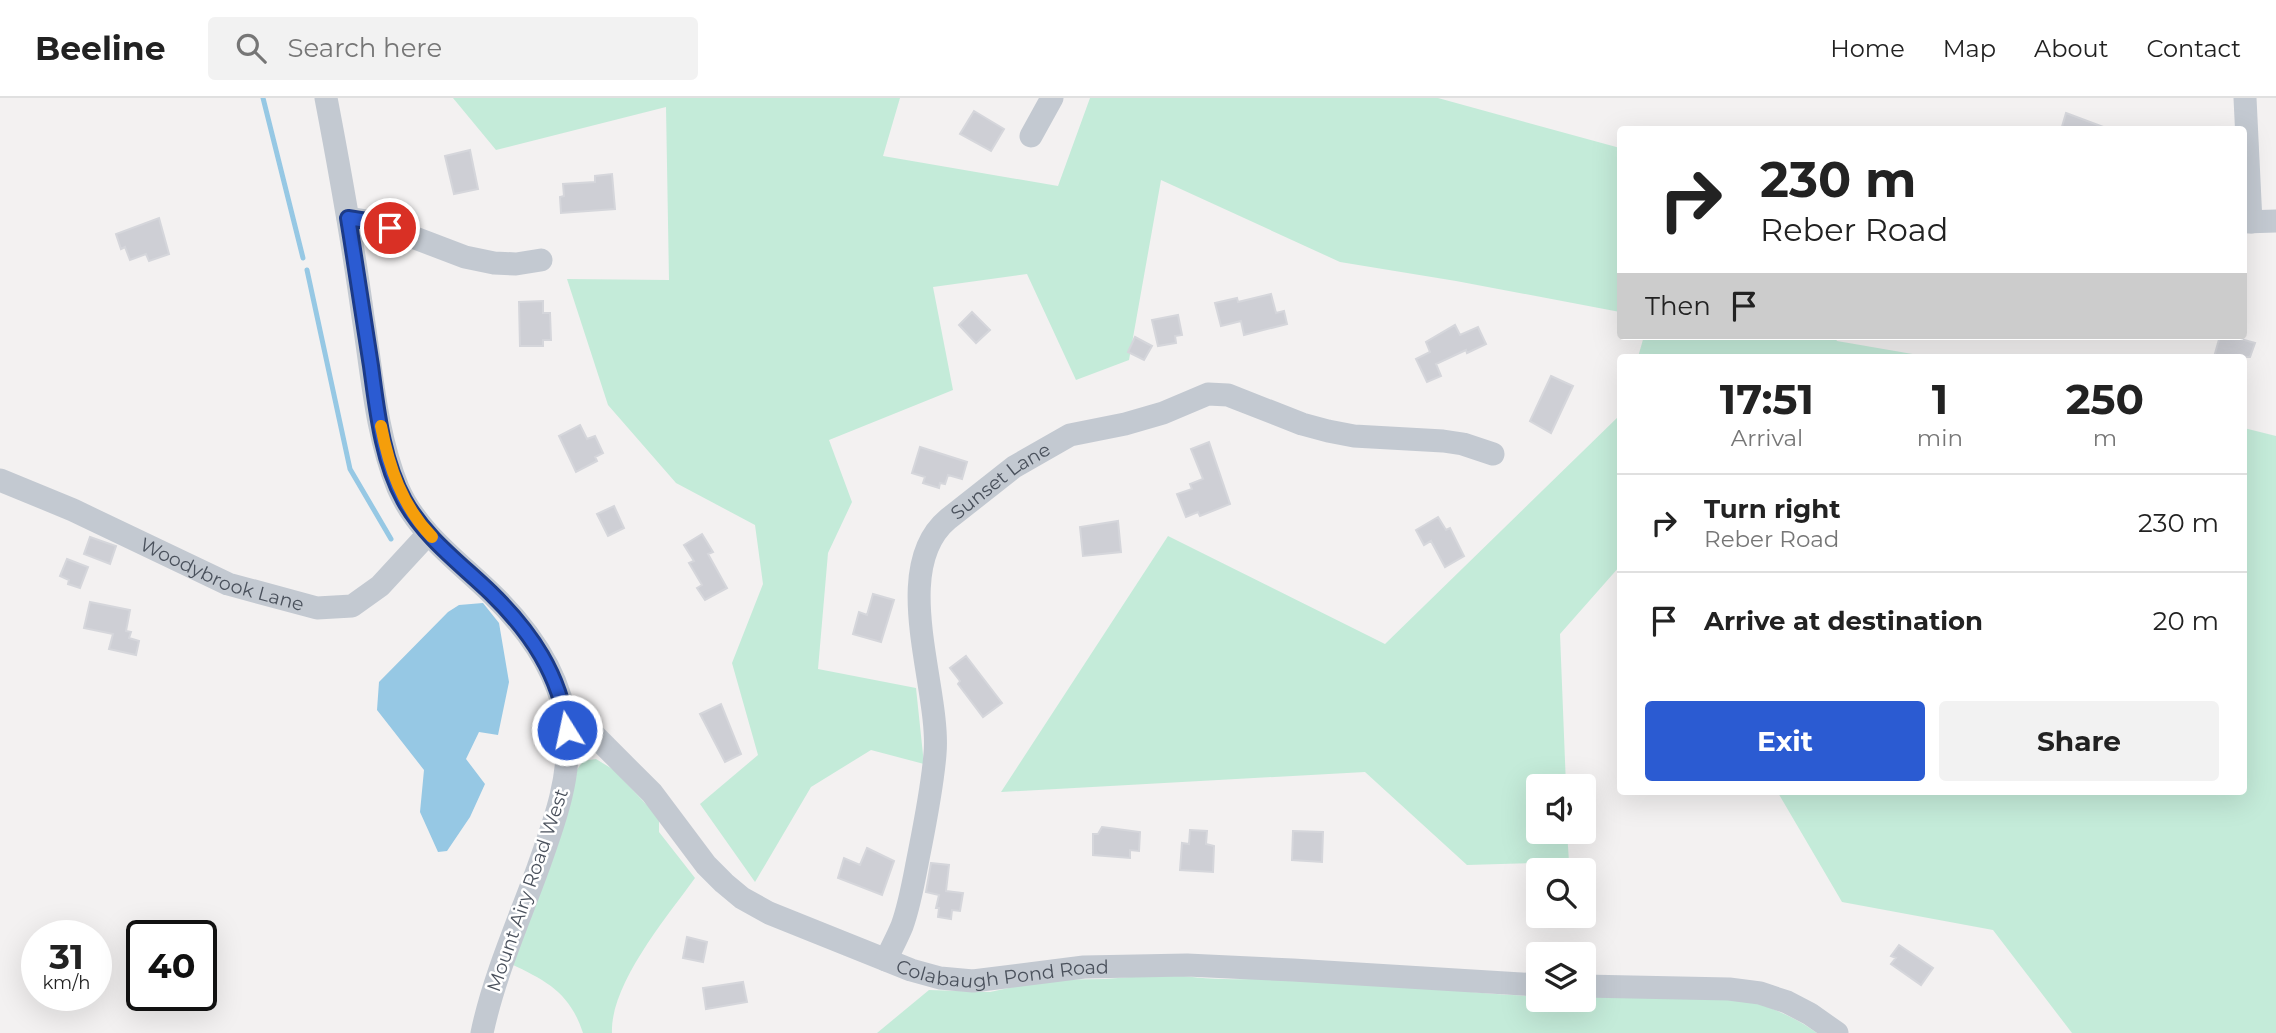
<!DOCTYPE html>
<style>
:root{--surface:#fff;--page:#f2f2f2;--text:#222;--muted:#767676;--line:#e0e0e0;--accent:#2b5bd2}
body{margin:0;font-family:Montserrat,sans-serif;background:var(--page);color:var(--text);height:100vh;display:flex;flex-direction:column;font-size:26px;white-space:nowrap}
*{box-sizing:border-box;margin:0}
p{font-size:23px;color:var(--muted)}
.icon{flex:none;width:38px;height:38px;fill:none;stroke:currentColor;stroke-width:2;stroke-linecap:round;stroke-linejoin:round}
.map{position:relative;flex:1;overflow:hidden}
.drawer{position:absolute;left:1617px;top:256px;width:630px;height:441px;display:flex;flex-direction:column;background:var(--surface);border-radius:7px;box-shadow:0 7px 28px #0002}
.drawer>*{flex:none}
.guide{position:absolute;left:1617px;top:28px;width:630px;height:214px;border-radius:7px;box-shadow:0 7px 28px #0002;background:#fff;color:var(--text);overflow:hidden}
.tools{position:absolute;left:1526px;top:676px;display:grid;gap:14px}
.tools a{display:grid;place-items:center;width:70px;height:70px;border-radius:7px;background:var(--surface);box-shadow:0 7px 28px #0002;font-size:35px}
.speed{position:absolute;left:21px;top:822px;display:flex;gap:14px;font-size:35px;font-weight:700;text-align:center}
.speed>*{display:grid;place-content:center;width:91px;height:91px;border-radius:50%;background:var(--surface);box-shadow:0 7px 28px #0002;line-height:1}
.speed small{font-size:18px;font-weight:400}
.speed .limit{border:4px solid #111;border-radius:10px;background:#fff;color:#111}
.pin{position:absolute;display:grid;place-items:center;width:60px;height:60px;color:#fff;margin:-30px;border:4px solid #fff;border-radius:50%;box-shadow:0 2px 7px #0007}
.me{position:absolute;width:77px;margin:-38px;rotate:350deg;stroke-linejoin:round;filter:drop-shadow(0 0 5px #0008)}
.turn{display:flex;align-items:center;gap:24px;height:147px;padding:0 28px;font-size:32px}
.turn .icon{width:91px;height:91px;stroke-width:2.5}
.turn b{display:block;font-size:49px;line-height:60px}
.then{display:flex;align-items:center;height:66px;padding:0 28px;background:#0003;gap:14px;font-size:26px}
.eta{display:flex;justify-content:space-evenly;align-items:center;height:119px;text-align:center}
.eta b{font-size:42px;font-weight:700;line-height:49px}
.button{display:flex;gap:14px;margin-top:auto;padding:14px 28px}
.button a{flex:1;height:80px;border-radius:7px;background:var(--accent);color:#fff;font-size:28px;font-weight:700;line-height:80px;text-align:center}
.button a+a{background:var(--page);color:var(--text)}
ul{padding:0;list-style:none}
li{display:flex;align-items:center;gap:21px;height:98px;padding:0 28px;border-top:2px solid var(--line)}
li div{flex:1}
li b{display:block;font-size:26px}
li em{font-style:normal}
header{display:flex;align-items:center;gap:42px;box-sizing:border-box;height:98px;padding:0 35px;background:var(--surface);border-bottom:2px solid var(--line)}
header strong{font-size:33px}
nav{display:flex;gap:38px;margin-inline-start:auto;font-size:24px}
.search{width:490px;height:63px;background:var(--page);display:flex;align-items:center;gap:18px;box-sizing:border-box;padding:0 24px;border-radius:7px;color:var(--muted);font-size:26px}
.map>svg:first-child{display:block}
.green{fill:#c4ebd9}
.water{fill:#96c8e4}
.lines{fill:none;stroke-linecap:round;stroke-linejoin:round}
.stream{stroke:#96c8e4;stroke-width:5}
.building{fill:#cecfd5;stroke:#d5d6db;stroke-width:2}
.minor{stroke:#c3c9d1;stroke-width:23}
.route-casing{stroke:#1c3b88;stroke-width:18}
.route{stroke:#2b5bd2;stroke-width:12}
.slow{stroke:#f59e0b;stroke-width:12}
.labels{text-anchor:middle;stroke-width:5;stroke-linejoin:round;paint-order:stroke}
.street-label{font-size:19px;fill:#4a515c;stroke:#fff}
</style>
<header>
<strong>Beeline</strong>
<div class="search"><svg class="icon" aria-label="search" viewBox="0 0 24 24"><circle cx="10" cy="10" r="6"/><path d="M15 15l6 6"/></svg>Search here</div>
<nav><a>Home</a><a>Map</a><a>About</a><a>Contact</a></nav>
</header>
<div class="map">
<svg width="2276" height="935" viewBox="0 0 2276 935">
<rect width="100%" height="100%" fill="#f3f1f1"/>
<path class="green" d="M453,0H900L883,58L1058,88L1090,0H1438L1620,50V214L1456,183L1340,164L1161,82L1129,262L1076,282L1027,176L933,189L953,292L829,342L852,404L828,455L818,571L916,590L924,666L871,652L811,689L755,784L700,706L758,657L732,565L763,486L755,427L676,385L608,307L567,181L669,182L666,9L496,52Z
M1644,238H1834L1837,243L1930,259H1638Z
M1620,317V468L1560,536L1566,688H1538V733H1567L1569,764L1467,767L1365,674L1001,694L1168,438L1385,546Z
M2244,330L2276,338V935H2072L1993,832L1842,804L1777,693H2244Z
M596,661L614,672L659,720V734L695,780C667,819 610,886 612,935H583C570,895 547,883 511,866L574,676L583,663Z
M1170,876C1226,886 1284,878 1341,881C1407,885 1472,897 1538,898V901H1584V898C1630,898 1677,895 1723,898C1753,900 1794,918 1817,935H877L929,892L990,894L1046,882L1105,881Z"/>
<path class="water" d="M483,505L499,525L509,584L498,637L479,634L466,661L485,686L470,719L447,753L438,754L420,714L424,672L377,612L379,584L448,514L459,507Z"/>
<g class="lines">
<path class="stream" d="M263,0L303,160
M307,172L350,371L391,441"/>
</g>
<path class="building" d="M974,13L1004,31L991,53L960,36Z
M2066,15L2106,30V32H2061Z
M470,52L478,91L454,96L445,58Z
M612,76L615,111L561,115L560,99L564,98L563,86L595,84V78Z
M159,120L169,156L149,163L146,156L130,162L125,149L121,151L116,136Z
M1271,196L1276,215L1284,213L1287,226L1244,237L1241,223L1221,228L1215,205L1237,200L1238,204Z
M543,203V215H550L551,242H543V248H520L519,204Z
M972,214L990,232L976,245L959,227Z
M1178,217L1182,237L1175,238L1176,245L1158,248L1152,222Z
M1455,227L1460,237L1478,229L1486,246L1467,255L1466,252L1436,266L1441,278L1427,284L1416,261L1430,254L1426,244Z
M2220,238H2230L2255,245L2250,259H2214Z
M1135,239L1152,248L1144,262L1128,254Z
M1551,278L1573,288L1551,335L1530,323Z
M580,327L587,341L595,338L603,355L595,359L597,363L576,374L559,338Z
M1209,344L1230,406L1200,418L1198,414L1186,419L1177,396L1192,391L1190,386L1203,381L1191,351Z
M920,349L967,364L962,381L948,377L945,386L940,385L939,390L923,385L925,379L912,375Z
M614,408L624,430L608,438L597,416Z
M1438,419L1446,432L1450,430L1464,458L1445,469L1431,443L1424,447L1416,432Z
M1118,423L1121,454L1083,458L1080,429Z
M702,436L713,454L708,456L727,490L705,502L697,490L702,487L689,465L694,463L684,447Z
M90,439L116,448L110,466L84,456Z
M67,461L88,469L80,490L68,486L69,482L60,478Z
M873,496L894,502L881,544L853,536L859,514L867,517Z
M90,504L130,512L126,533L131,534L129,540L139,543L136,557L109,551L113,536L84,530Z
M966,558L1002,605L983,619L958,586L960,583L950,570Z
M721,606L741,656L725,664L700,616Z
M1102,729L1140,734L1139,753L1130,752V760L1093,757V736H1098Z
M1190,732L1207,733L1206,746L1214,748L1213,774L1180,772L1182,745L1189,746Z
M1293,733L1323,734L1322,764L1292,762Z
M867,750L894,763L882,797L838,780L844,760L860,767Z
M931,765L949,767L946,793L963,795L960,813L952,812L951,821L938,819L939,810H936L939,797L926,794Z
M687,839L707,844L703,864L683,860Z
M1899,847L1933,870L1921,887L1891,866L1896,860L1891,858Z
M743,884L747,904L706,911L703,890Z"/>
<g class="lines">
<g class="minor">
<path d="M326,0C340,73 353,146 363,219C372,275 376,336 398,390C417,434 458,463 492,496C529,532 562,578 567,632C571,680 554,725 538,770C518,825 494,878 482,935"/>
<path d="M2245,0L2251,124"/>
<path d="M1031,38L1052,0"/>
<path d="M348,120L373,124L465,159L494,165L516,166L541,162"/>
<path d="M2244,124L2276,123"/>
<path id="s1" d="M0,382L73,412L228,486L317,510L352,508L380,488L428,436"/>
<path id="s2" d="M564,611L596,639L652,695L706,767L724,785L742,800L769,815L911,872L940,880L973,883L1084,869L1187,867L1293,872L1538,887"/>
<path id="s3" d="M886,862C891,851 897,840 902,828C909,809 913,787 917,766C924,730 932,693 935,656C941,591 888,471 948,421L1014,369L1070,337L1125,326L1163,315L1208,296L1228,297L1302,326L1328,333L1354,338L1443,343L1463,346L1493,356"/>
<path d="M1584,888L1729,891L1760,895L1787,904L1810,916L1837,935"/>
</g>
</g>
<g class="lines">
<g class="route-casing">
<path id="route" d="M390,130L373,124L348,120C356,169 363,218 371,268C377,312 382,362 404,402C425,440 461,466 491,495C531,534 560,577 567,632"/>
</g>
<use href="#route" class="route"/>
<path class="slow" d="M381,328C389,369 402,408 432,439"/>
</g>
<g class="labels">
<g class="street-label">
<text dy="7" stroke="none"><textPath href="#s3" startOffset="522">Sunset Lane</textPath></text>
<text dy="7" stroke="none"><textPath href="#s1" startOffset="242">Woodybrook Lane</textPath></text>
<text transform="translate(527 792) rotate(-71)" y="7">Mount Airy Road West</text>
<text dy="7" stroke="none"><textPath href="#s2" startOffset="537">Colabaugh Pond Road</textPath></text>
</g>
</g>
</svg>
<div class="tools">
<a><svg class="icon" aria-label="sound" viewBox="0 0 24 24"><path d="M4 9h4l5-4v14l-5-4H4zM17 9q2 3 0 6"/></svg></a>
<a><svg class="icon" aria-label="search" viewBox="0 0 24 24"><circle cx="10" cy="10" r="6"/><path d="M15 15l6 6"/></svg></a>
<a><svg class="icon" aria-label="layers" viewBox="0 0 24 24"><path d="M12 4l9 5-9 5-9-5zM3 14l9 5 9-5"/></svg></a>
</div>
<div class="speed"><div>31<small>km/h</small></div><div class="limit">40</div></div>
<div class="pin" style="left:390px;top:130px;background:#d93025"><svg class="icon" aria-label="arrive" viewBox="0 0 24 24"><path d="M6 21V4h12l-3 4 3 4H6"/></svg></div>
<svg class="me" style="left:567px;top:632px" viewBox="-20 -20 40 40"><circle r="17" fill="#2b5bd2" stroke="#fff" stroke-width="3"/><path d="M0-11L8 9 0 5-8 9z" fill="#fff"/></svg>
<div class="guide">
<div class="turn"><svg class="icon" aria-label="right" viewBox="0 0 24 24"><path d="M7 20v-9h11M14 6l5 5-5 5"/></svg><div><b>230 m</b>Reber Road</div></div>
<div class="then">Then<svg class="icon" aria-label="arrive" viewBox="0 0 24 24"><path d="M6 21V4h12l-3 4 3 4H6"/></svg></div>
</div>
<section class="drawer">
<div class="eta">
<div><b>17:51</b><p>Arrival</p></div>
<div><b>1</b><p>min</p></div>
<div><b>250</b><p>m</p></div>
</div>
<ul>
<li><svg class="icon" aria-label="right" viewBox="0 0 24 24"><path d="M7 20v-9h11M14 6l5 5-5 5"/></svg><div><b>Turn right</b><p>Reber Road</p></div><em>230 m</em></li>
<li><svg class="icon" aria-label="arrive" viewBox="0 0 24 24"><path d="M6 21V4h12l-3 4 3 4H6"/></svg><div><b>Arrive at destination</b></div><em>20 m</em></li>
</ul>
<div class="button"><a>Exit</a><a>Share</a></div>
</section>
</div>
